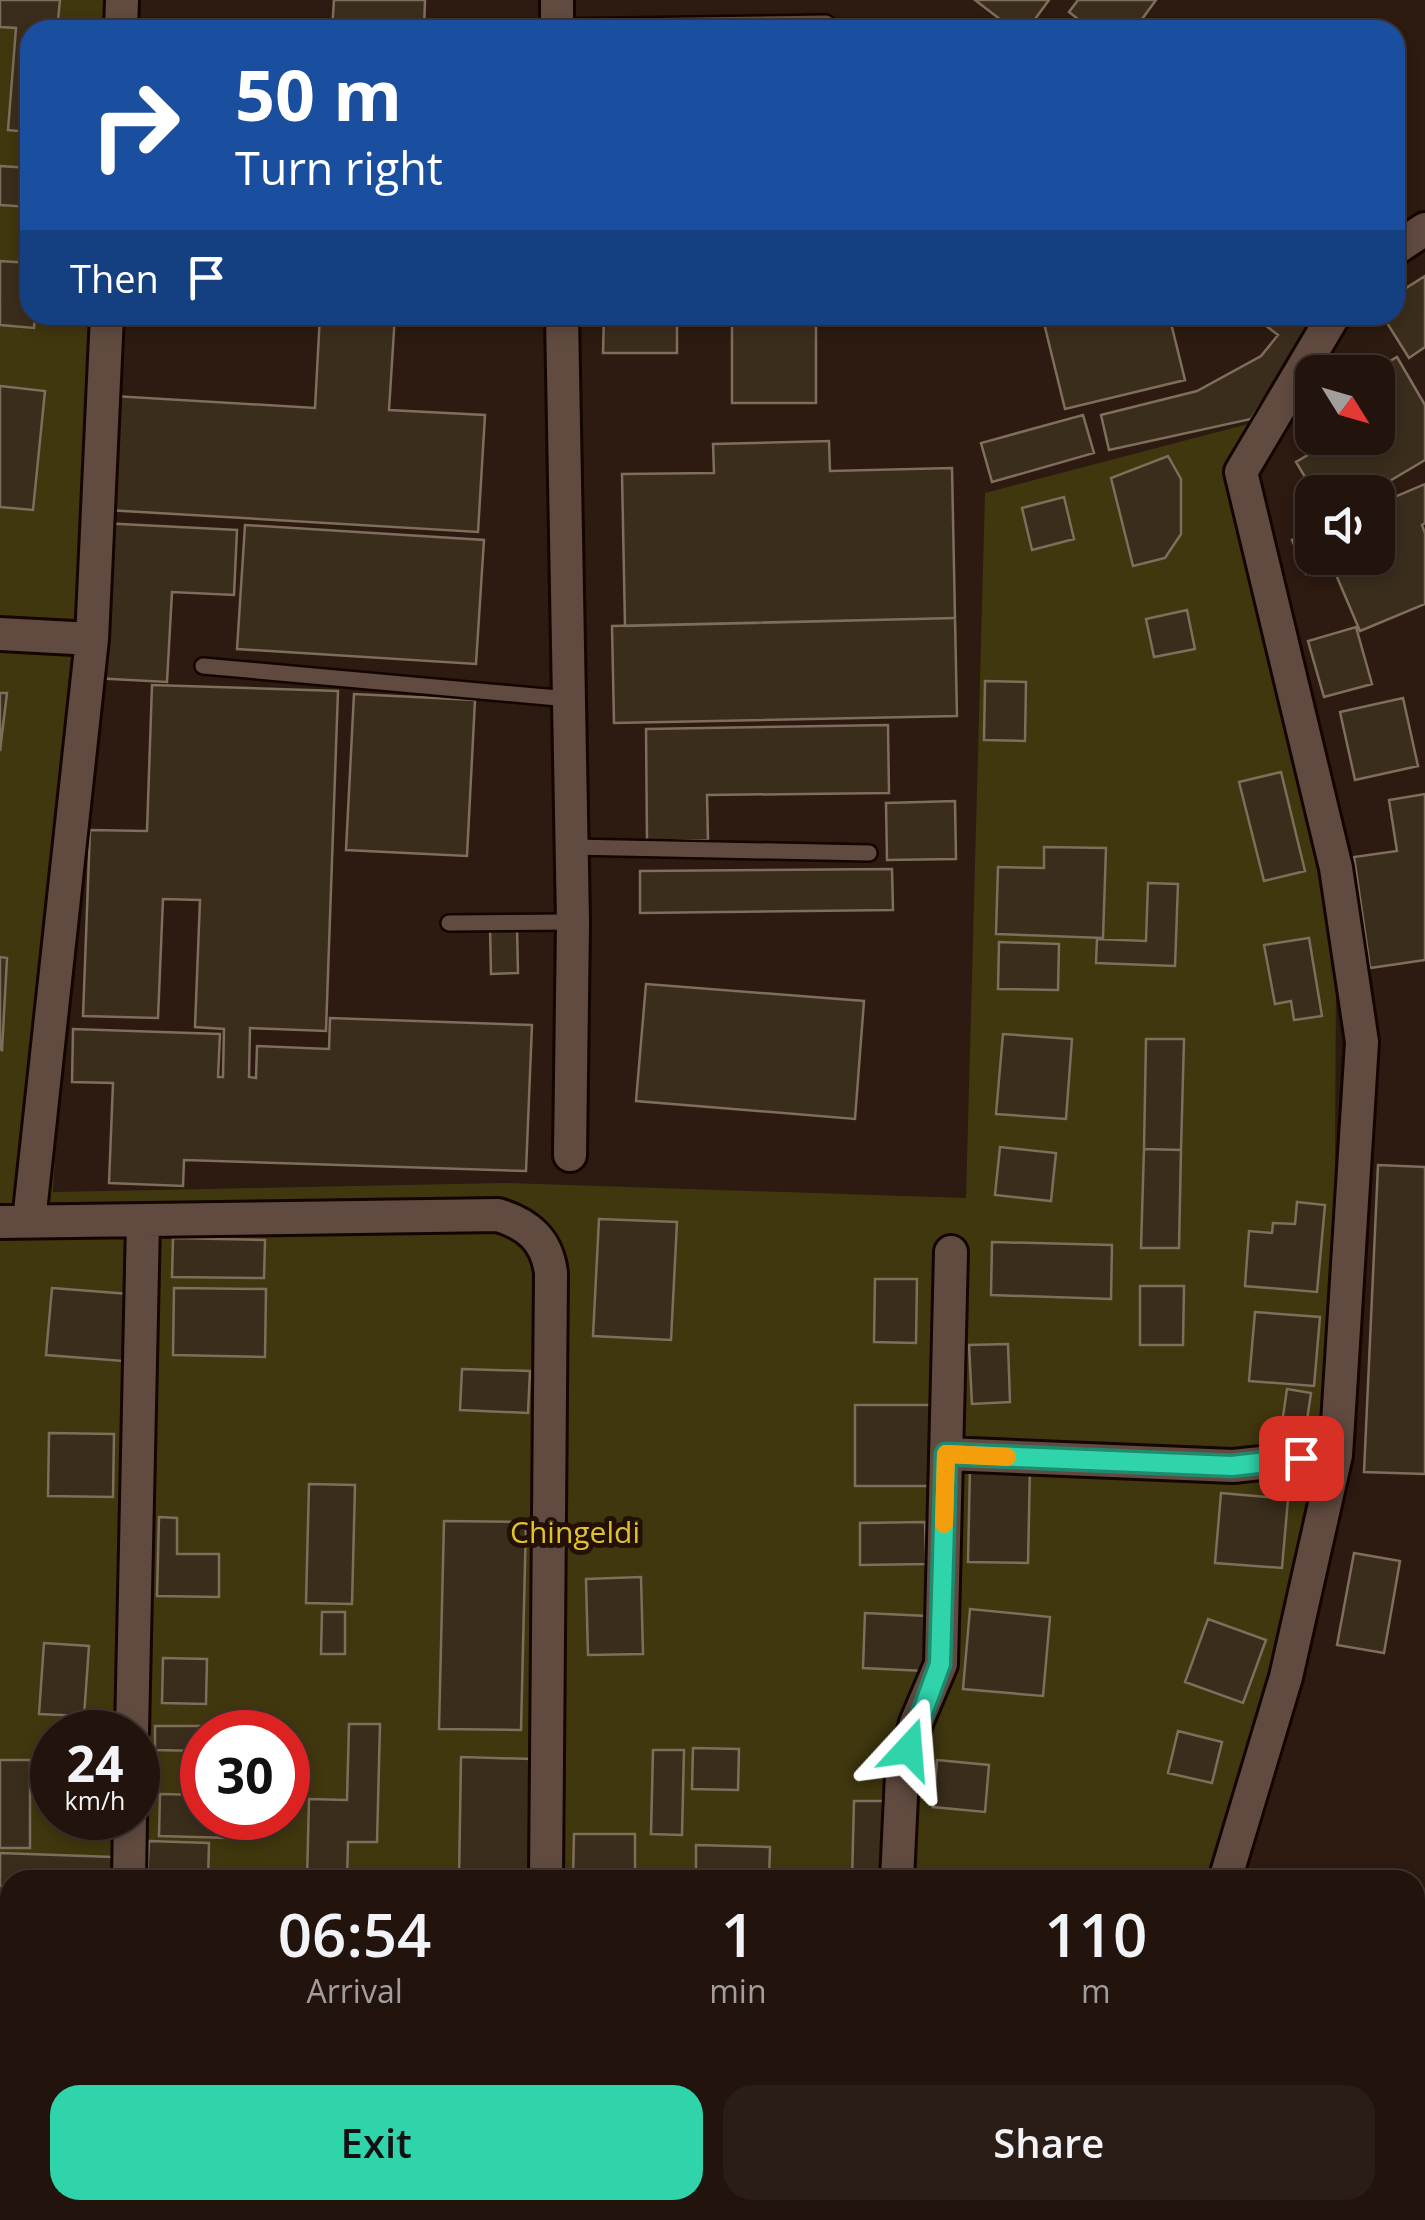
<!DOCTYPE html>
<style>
:root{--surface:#22140d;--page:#2a1d16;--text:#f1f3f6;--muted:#a29e9d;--line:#3f332e;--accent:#2fd4aa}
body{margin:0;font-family:"Open Sans",sans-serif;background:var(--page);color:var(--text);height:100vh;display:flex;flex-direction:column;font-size:38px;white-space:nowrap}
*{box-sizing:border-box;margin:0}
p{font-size:32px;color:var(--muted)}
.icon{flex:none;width:55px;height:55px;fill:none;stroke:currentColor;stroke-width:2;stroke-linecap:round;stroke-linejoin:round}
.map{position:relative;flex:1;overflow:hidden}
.side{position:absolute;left:0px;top:1870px;width:1425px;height:350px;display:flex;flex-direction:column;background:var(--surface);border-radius:30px 30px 0 0;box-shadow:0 5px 15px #0003,0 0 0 2px var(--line)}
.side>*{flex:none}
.guide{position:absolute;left:20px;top:20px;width:1385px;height:305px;border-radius:30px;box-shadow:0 5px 15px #0003,0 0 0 2px var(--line);background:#1a4fa0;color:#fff;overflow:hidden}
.needle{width:65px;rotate:127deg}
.buttons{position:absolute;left:1295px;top:355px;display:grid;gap:20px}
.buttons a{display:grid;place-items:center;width:100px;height:100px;border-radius:20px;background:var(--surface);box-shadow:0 5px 15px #0003,0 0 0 2px var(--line);font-size:50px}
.speed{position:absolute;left:30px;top:1710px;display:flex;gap:20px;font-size:50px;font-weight:700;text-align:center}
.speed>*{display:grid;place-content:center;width:130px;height:130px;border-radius:50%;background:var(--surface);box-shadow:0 5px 15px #0003,0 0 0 2px var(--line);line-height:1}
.speed small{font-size:25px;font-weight:400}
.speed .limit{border:15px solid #d22;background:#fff;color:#111}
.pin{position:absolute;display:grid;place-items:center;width:85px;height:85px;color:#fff;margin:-42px;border-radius:20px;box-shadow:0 5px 15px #0006}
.me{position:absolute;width:110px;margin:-55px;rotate:19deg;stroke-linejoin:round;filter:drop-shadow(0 0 8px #0008)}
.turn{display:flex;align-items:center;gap:35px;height:210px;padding:0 50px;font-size:45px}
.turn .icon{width:130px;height:130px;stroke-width:2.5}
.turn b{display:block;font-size:70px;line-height:85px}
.then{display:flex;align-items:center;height:95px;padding:0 50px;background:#0003;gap:20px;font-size:38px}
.eta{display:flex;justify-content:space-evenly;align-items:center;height:170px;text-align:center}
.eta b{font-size:60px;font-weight:600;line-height:70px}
.primary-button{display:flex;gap:20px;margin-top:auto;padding:20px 50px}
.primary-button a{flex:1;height:115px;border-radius:30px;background:var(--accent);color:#111;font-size:40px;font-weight:600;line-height:115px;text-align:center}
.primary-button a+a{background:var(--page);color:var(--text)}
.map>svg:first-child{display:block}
.green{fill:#40370e;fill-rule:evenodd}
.building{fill:#3a2d1c;stroke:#7e6e5b;stroke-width:2.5}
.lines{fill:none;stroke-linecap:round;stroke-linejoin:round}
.service-casing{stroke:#140501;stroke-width:20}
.minor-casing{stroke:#140501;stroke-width:38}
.service{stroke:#614b40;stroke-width:15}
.minor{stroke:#614b40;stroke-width:32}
.route-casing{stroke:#1f8a6e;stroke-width:25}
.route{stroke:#2fd4aa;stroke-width:18}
.slow{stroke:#f59e0b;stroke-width:18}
.labels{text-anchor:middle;stroke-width:10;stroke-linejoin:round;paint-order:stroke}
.park-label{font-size:30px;fill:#e0c22c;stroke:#231108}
</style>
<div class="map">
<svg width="1425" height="2220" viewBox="0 0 1425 2220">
<rect width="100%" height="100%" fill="#2d1a11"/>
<path class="green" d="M0,0H122L120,30H30V315H104L53,1192L505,1183L966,1198L985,493L1252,423L1336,982L1334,1349L1286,1677L1224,1880H10V2210H1123L1120,2220H0ZM52,1732H138V1818H52ZM202,1732H288V1818H202Z"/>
<path class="building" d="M0,0H60L57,30H30V132L8,130L16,28L0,27Z
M334,0H425L424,30H332Z
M975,0H1049L1027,30H1014Z
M1078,0H1156L1134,30H1092L1069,12Z
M0,166L30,168V207L0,205Z
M0,261L30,263V315H35L34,328L0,325Z
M1425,276V347L1409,358L1382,315H1395V295Z
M320,315H395L389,410L485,415L478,532L107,510L114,396L315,408Z
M604,315H677V353H603Z
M732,315H816V403H732Z
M1042,315H1169L1185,380L1065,409Z
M1252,315H1319L1251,419L1109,450L1101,415L1197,391L1261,356L1278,335Z
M1397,357L1425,405V460L1371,492H1314L1296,462L1337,438H1378V372H1370Z
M0,386L45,391L33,510L0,507Z
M1083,415L1094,453L992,482L981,443Z
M829,441L830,471L952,468L955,618L625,626L622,474L714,473L713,444Z
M1168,456L1181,479V534L1165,558L1133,566L1111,478Z
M1425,484V523L1422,525L1425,533V604L1360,631L1331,563L1306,574L1292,540L1312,531V558H1378V504Z
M1064,497L1074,539L1032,550L1022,508Z
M101,523L237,530L234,595L172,592L167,682L93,678Z
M245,525L484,540L476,664L237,649Z
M1187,610L1195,649L1154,657L1146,619Z
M955,618L957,716L614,723L612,626Z
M1356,627L1372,684L1324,697L1308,641Z
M985,681L1026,682L1025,741L984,740Z
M152,685L338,691L326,1031L250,1028L249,1077L256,1078L257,1046L329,1049L330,1018L532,1025L526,1171L184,1160L183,1186L109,1183L113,1083L72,1082L73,1029L220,1034L218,1077H223L224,1029L195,1027L200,900L163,899L158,1018L83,1016L90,830L147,831Z
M0,693H7L0,751Z
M354,694L475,700L467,856L346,850Z
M1403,698L1418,766L1355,780L1340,712Z
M888,725L889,793L707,795L708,840L647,841L646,729Z
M1281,772L1305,871L1264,881L1239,782Z
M1425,794V960L1370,968L1354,857L1397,851L1389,800Z
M955,801L956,859L887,860L886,803Z
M1044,847L1106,848L1103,938L996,934L998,867L1044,868Z
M892,869L893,910L640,913V871Z
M1148,883L1178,884L1175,966L1096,963L1097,939L1146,941Z
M490,927H517L518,973L491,974Z
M1309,938L1322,1016L1294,1020L1291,1001L1275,1004L1264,945Z
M999,942L1059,944L1058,990L998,989Z
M0,957L7,958L2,1050L0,1049Z
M646,984L864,1001L855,1119L636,1101Z
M1003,1034L1072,1039L1066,1119L996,1114Z
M1146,1039H1184L1181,1150L1144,1149Z
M1000,1147L1056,1153L1051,1201L995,1195Z
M1144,1149L1181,1150L1179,1248H1141Z
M1378,1165L1425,1167V1474L1364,1472Z
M1297,1202L1325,1205L1317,1292L1245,1286L1249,1231L1272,1233L1273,1223L1295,1224Z
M599,1219L677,1222L671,1340L593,1336Z
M173,1238L265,1240L264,1278L172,1277Z
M992,1242L1112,1245L1111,1299L991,1295Z
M875,1279H917L916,1343L874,1342Z
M1140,1286H1184L1183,1345H1140Z
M52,1288L129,1294L123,1361L46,1355Z
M174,1288L266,1289L265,1357L173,1355Z
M1255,1312L1320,1317L1314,1386L1249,1381Z
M1008,1344L1010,1402L972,1404L969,1345Z
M462,1369L530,1371L528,1413L460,1410Z
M1287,1389L1311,1393L1303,1447L1279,1444Z
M855,1405H937V1486H855Z
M49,1433L114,1434L113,1497L48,1496Z
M970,1466L1030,1467L1028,1563L968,1562Z
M309,1484L355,1485L352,1604L306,1603Z
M1221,1493L1288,1499L1282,1568L1215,1563Z
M159,1517L177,1518V1554H219V1597L157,1596Z
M444,1521L526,1522L521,1730L439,1729Z
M925,1522L926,1564L860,1565V1523Z
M1354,1553L1400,1561L1384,1653L1337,1645Z
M641,1577L643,1654L588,1655L586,1579Z
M970,1609L1050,1617L1043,1696L963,1689Z
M322,1612H345V1654H321Z
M865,1613L927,1616L924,1671L863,1668Z
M1208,1619L1266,1640L1243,1703L1185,1682Z
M44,1643L89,1646L84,1716L39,1714Z
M163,1658L207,1659L206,1704L162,1703Z
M349,1724H380L377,1842H348L347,1880H307L309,1799L347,1800Z
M155,1726H213V1732H202V1751L155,1750Z
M1178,1731L1222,1742L1212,1783L1168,1773Z
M693,1748L739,1749L738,1790L692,1789Z
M653,1750H684L682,1835L651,1834Z
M461,1757L532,1759L530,1880H459Z
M0,1760H30V1848H0Z
M937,1760L989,1765L985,1812L933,1807Z
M160,1794L202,1795V1818H231V1838L159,1836Z
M854,1801H888L886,1880H852Z
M574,1834H635V1880H573Z
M149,1841L209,1843L208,1880H147Z
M696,1845L770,1847L769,1880H696Z
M0,1853L113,1857L112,1880H10V1886H0Z
M0,2059H8L0,2143Z
M369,2210H428L370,2216Z
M481,2210H548L551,2220H477L475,2212Z
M666,2210H718V2218L756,2220H666Z
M899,2210H953V2220H899Z"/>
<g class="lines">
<g class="service-casing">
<path id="service" d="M557,27L826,23
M203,666L569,699
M572,847L869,853
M449,923L573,922"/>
</g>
<g class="minor-casing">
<path id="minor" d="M557,0V30
M121,30L122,0
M1395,249L1425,229
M562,315L573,922L570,1155
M0,634L92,639
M29,1221L92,639L107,315
M0,1222L498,1215C528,1224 547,1240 551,1273L546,1880
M946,1454L1233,1466L1336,1455
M132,1732L143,1222
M129,1880L130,1818
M897,1880L902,1775L916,1723L941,1664L951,1252
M1225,1880L1286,1677L1336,1455L1362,1042L1336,868L1241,472L1334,315
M567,2210L569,2220
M121,2220L122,2210
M883,2220V2210
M1123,2220L1126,2210"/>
</g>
<use href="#service" class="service"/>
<use href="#minor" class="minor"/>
</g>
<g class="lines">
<g class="route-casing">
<path id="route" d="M909,1749L940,1664L946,1454L1232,1466L1301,1458"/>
</g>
<use href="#route" class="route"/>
<path class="slow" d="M944,1524L946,1454L1007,1457"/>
</g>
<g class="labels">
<g class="park-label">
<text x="575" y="1543">Chingeldi</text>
</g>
</g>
</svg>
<div class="buttons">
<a><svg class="needle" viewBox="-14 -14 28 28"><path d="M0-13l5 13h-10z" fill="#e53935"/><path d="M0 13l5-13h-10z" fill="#a29e9d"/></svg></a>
<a><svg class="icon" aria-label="sound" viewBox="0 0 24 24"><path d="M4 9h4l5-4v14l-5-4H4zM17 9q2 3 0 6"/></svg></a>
</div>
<div class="speed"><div>24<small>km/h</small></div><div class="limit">30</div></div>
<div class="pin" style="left:1301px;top:1458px;background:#d93025"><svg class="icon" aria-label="arrive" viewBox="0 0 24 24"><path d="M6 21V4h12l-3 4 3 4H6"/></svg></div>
<svg class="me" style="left:909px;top:1749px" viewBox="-20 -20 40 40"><path d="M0-17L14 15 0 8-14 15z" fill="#2fd4aa" stroke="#fff" stroke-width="4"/></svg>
<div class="guide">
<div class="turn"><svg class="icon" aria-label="right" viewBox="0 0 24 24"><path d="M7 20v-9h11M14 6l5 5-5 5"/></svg><div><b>50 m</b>Turn right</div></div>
<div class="then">Then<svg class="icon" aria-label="arrive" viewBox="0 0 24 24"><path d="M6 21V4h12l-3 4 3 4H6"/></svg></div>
</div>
<section class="side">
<div class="eta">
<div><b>06:54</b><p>Arrival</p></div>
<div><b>1</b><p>min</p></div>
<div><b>110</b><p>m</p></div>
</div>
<div class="primary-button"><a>Exit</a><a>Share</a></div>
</section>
</div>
